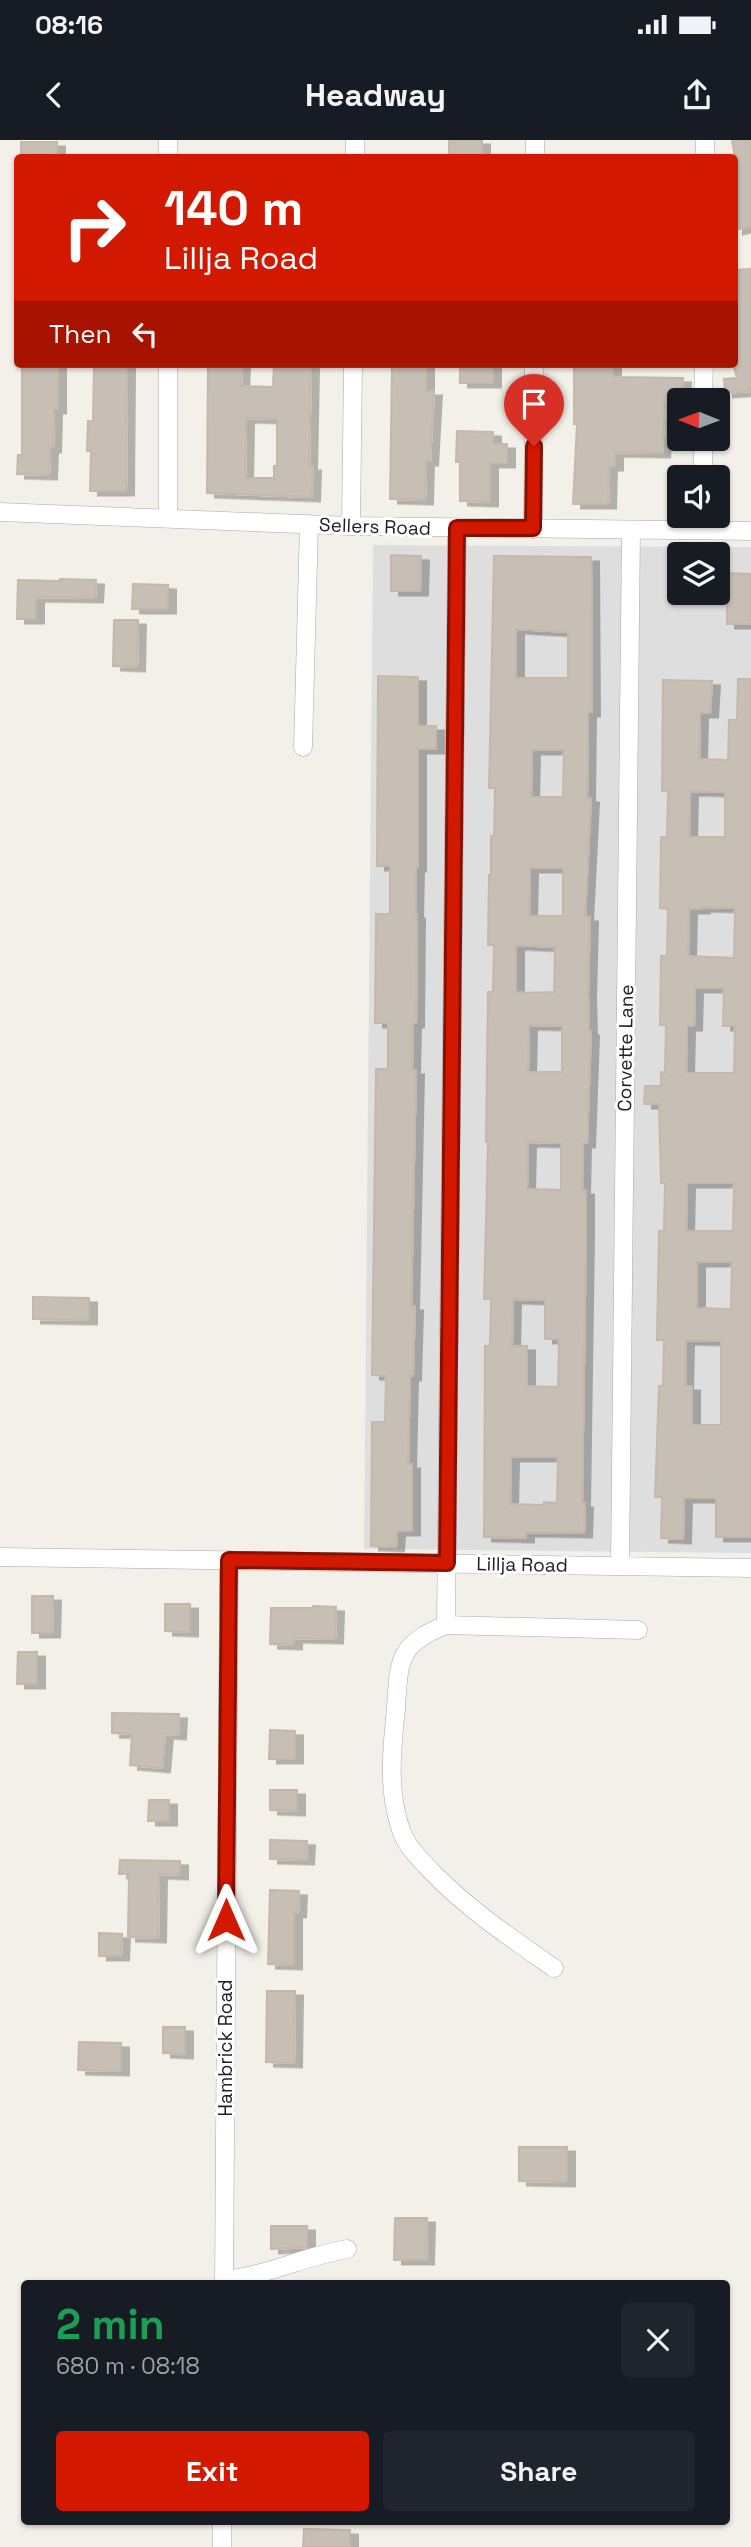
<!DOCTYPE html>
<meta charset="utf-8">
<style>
:root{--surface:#171b24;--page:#20242c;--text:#f1f3f6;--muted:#9ea1a6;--accent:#d31800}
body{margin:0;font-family:"Space Grotesk",sans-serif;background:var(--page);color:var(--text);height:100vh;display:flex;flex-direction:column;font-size:26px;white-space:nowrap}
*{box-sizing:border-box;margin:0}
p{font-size:23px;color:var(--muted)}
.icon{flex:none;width:38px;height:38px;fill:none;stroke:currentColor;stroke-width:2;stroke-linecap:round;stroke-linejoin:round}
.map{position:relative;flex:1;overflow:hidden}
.drawer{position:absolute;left:21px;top:2140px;width:709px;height:245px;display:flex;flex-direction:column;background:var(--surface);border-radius:7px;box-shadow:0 2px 5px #0004}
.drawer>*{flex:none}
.banner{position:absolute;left:14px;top:14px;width:724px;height:214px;border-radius:7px;box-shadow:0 2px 5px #0004;background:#d31800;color:#fff;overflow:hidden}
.needle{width:46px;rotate:271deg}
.fabs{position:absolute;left:667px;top:248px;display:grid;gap:14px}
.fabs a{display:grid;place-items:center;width:63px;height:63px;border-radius:7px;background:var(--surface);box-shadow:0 2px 5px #0004;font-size:35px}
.pin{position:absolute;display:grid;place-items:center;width:60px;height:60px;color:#fff;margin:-72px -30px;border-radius:50% 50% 50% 0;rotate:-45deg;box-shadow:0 0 7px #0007}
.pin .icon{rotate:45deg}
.me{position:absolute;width:77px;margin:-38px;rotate:0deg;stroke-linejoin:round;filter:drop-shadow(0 0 5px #0008)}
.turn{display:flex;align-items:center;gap:24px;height:147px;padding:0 35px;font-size:32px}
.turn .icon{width:91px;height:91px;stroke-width:2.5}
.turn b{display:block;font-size:49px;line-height:60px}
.then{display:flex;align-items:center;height:66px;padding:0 35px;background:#0003;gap:14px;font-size:26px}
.round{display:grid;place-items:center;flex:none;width:74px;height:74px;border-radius:7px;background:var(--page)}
.overview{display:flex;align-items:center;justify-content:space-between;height:119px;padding:0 35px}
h1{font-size:42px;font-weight:700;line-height:52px;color:#1e9e55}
.primary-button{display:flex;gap:14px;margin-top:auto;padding:14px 35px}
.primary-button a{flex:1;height:80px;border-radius:7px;background:var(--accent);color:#fff;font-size:28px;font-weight:700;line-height:80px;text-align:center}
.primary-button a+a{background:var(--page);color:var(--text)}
.status{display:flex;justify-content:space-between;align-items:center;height:49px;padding:0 35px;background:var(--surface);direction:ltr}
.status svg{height:19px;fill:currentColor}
header{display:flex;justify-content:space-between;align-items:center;height:91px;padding:0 35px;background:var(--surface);font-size:32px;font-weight:700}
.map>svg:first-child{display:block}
.residential{fill:#dfdede;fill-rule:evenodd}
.building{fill:#c7bfb6;stroke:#c5b8a9;stroke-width:2;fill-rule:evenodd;filter:url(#shadow)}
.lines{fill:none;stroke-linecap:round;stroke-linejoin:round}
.minor-casing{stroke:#a8a8a8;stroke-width:19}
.minor{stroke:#fff;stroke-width:18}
.route-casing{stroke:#891000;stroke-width:18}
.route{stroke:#d31800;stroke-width:12}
.labels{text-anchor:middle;stroke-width:6;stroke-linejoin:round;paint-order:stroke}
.street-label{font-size:19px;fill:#212121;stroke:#fff}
</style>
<div class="status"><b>08:16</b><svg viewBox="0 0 49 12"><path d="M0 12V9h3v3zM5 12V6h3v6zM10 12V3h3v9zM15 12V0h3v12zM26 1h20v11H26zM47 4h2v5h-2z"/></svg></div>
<header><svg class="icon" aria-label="back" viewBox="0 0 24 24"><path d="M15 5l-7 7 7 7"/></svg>Headway<svg class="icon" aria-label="share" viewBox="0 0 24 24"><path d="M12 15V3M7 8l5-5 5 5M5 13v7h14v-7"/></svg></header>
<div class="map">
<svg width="751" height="2407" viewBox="0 0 751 2407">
<defs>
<filter id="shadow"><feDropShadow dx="8" dy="4.5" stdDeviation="0" flood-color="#0004"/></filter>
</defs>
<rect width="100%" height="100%" fill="#f2f0e8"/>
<path class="residential" d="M373,405L751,407V1413L364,1409ZM679,415H718V453H679Z"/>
<path class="building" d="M449,0H482V18H449Z
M732,0H751V86L735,90V17Z
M21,2H57V18H21Z
M751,129V251L725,253L724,239L737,238L733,224H735L737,157L735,130Z
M22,224H58V269H54L53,308H50L49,335L17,334L18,315H22Z
M94,224H127L126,351H90L91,311H87L88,281H93Z
M208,224H242L241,246L273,247L274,224H311L309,326H313L312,357L207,353ZM246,278L277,279V326H274V338H245Z
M392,224H426V251H434L430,321H426L425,360L390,359Z
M460,224H493V243H460Z
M574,224H613V237L683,238L682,261H679V265L665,264L662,313L615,312V326H609L608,364H573L577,284H574Z
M457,291L493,292V304H507V323H490V362L460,361V322H456Z
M391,415L421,416L420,451H391Z
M494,416L591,417L592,572H588L587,658H591L585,777H590L588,853L589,891H591L587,1003H583L582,1050H586V1090L582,1363H585L584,1393L526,1392V1398L484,1397L485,1206H490L491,1159H484L488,1002H486L488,852H493L494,805H488L489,735H491V696H494L495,648H489ZM516,489L568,492V538H516ZM532,610H564L563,657H531ZM530,728H563V776H529ZM516,805L555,807L554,852L516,853ZM529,885L562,886V932H528ZM528,1002L561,1003V1050L527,1049ZM513,1159L545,1160V1199H559L558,1247L527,1246V1206H512ZM511,1317H558L557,1363L544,1362V1365L510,1364Z
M720,433L751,434V484H727V455H719Z
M60,439L96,440L95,458L36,457V479H17L18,440L60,441Z
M133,444L168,445V469H132Z
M114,480H138L137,527L113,526Z
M378,536L418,537V586H436V609H418V727H416L415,774H417L416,883H413L412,930H416L411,1166H415L413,1236H410L408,1324H412V1391H397L396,1407L371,1406L372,1282H385L386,1236L372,1235L376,929H388V883H375L376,774H390V726H377Z
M738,539H751V1397H716V1358H684L683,1399L661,1398L662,1357H655L659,1246H663L664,1200H657L659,1091H664L665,1043H661L659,964H644L645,946H661V932L665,933L666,885H660L661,816H667L668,769L660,768L661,697H667L668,651H662L663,540L712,541L710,573H700L699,619L728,620L729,580H737ZM690,651L725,652V697H689ZM702,767L735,768L734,818L688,816L689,769H702ZM695,848H724L723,886H735L734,933H686L687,886H694ZM687,1043H734L733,1091H686ZM697,1122H732L731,1169L697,1168ZM686,1200L721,1201V1285H692V1246H685Z
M33,1157L89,1158V1180L33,1179Z
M32,1456H53L52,1493H32Z
M165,1464H190V1492L165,1491Z
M313,1466L336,1467L335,1499L294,1498V1505L270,1504L271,1468H313Z
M18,1512H37V1544H17Z
M112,1573L179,1574L178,1595L165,1594L162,1628L130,1625L132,1594L112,1593Z
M270,1590L295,1591V1619H269Z
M270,1650H297V1671L270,1670Z
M149,1660H169V1681H148Z
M270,1700L307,1701L306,1720L270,1719Z
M120,1720L180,1721V1735L159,1734L158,1798L128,1797L129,1734H119Z
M270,1750L299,1751L298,1773H294V1825L268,1824Z
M99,1793L122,1794L121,1816H99Z
M267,1851H295L294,1923L266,1922Z
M163,1887H185V1914L163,1913Z
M79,1902L121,1903V1931L78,1930Z
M519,2007H567V2042L519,2041Z
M395,2078H427L426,2120H394Z
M271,2086H307V2107L271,2109Z
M304,2389L350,2390V2407H303Z"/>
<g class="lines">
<g class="minor-casing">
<path id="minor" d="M168,18V0
M355,18V0
M535,18V0
M705,18V0
M703,261L704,224
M703,338V299
M0,372L351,386L751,391
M168,377V224
M351,386L353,224
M457,388L446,1485L638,1490
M533,389L534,224
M303,607L309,384
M0,1417L751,1428
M620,1426L631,390
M446,1485C398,1504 399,1520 396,1568C392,1608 387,1650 401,1690C406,1706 421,1720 432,1732C469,1770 511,1798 554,1828
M224,2140C266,2136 305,2116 347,2109
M224,2144L229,1420
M222,2407V2382"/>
</g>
<use href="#minor" class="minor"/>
</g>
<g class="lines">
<g class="route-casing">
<path id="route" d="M226,1780L229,1420L447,1423L457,388H533L534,306"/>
</g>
<use href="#route" class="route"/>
</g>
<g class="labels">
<g class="street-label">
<text transform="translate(375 386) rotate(2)" y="7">Sellers Road</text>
<text transform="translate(625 908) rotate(-89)" y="7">Corvette Lane</text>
<text transform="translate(522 1424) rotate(1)" y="7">Lillja Road</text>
<text transform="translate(225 1908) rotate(-90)" y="7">Hambrick Road</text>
</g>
</g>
</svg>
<div class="fabs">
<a><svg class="needle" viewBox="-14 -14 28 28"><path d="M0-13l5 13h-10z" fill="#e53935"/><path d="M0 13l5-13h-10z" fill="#9ea1a6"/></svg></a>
<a><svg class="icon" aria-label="sound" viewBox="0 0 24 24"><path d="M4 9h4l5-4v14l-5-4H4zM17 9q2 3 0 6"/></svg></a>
<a><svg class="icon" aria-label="layers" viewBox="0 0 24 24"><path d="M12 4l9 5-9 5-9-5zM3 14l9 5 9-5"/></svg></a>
</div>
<div class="pin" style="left:534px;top:306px;background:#d93025"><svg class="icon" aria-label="arrive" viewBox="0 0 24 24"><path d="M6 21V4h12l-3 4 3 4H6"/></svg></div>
<svg class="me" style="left:226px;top:1780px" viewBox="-20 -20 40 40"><path d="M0-17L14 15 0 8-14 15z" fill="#d31800" stroke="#fff" stroke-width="4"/></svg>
<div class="banner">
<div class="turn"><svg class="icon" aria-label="right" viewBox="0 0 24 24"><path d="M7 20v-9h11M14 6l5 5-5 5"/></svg><div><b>140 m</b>Lillja Road</div></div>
<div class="then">Then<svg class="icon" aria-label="left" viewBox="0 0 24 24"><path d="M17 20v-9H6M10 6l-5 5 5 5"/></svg></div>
</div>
<section class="drawer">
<div class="overview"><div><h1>2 min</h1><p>680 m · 08:18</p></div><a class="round"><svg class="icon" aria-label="close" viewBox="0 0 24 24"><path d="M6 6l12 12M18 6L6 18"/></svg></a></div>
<div class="primary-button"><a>Exit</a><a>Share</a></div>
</section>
</div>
